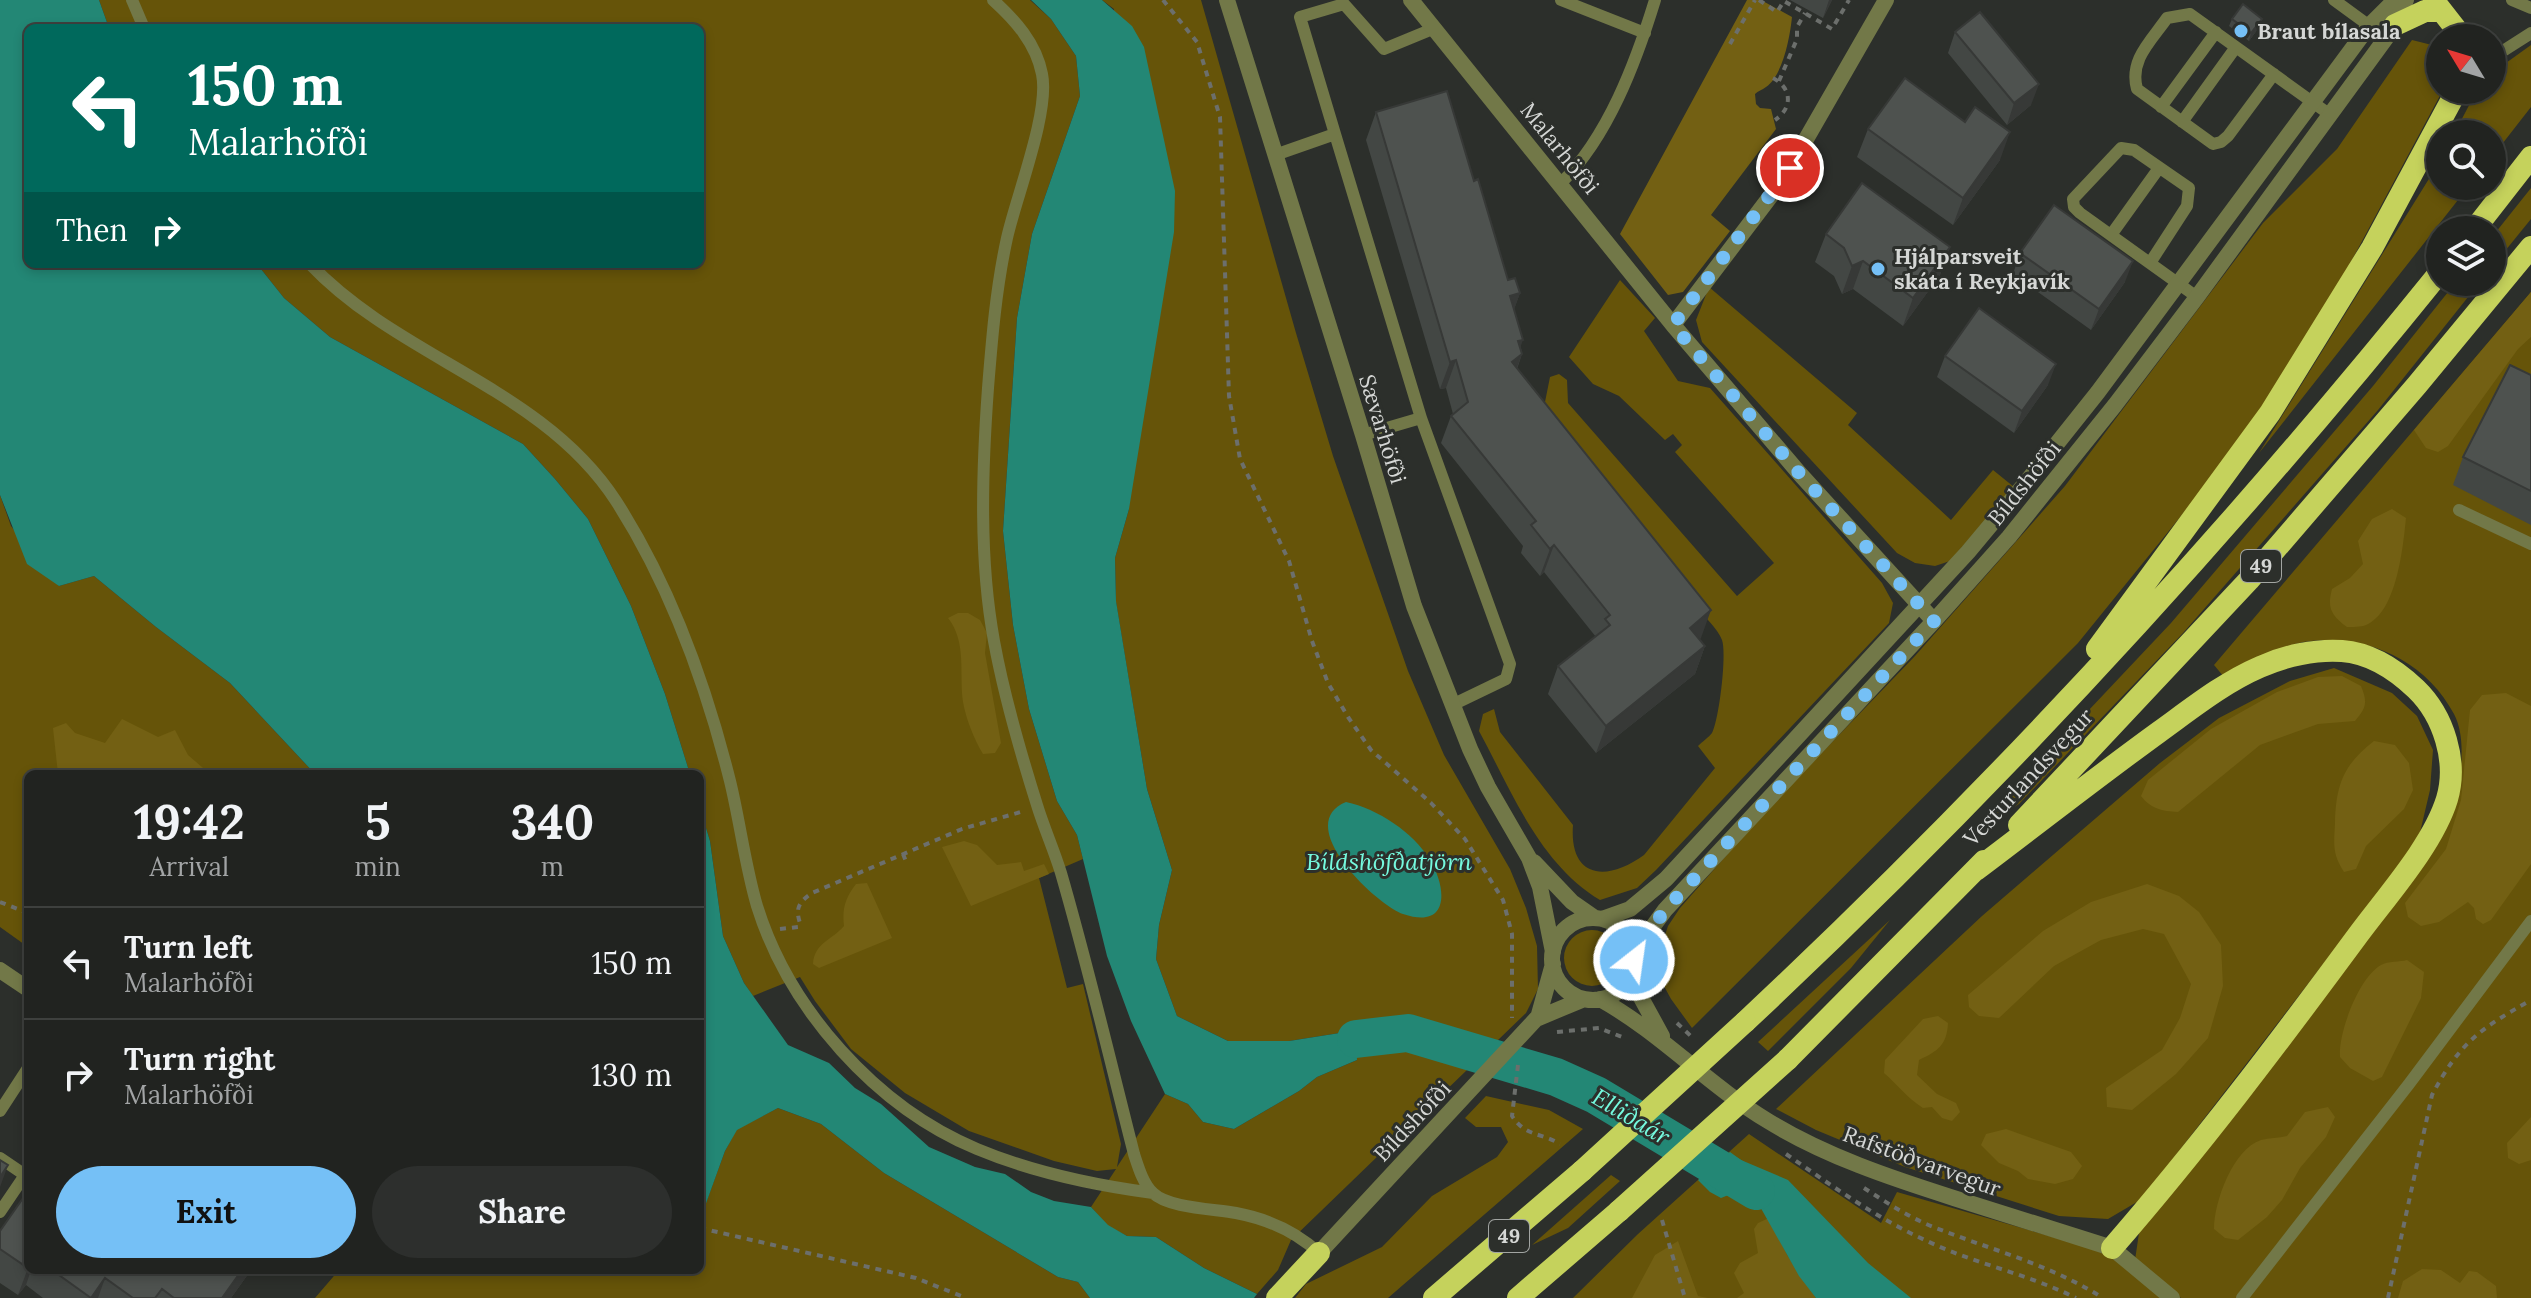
<!DOCTYPE html>
<meta charset="utf-8">
<style>
:root{--surface:#212320;--page:#2d2f2d;--text:#f1f3f6;--muted:#a2a4a5;--line:#3e403e;--accent:#75c0f6}
body{margin:0;font-family:Lora,serif;background:var(--page);color:var(--text);height:100vh;display:flex;flex-direction:column;font-size:30px;white-space:nowrap}
*{box-sizing:border-box;margin:0}
p{font-size:26px;color:var(--muted)}
.icon{flex:none;width:44px;height:44px;fill:none;stroke:currentColor;stroke-width:2;stroke-linecap:round;stroke-linejoin:round}
.map{position:relative;flex:1;overflow:hidden}
.panel{position:absolute;left:24px;top:770px;width:680px;height:504px;display:flex;flex-direction:column;background:var(--surface);border-radius:12px;box-shadow:0 4px 12px #0003,0 0 0 2px var(--line)}
.panel>*{flex:none}
.hud{position:absolute;left:24px;top:24px;width:680px;height:244px;border-radius:12px;box-shadow:0 4px 12px #0003,0 0 0 2px var(--line);background:#00695c;color:#fff;overflow:hidden}
.needle{width:52px;rotate:308deg}
.tools{position:absolute;left:2426px;top:24px;display:grid;gap:16px}
.tools a{display:grid;place-items:center;width:80px;height:80px;border-radius:50%;background:var(--surface);box-shadow:0 4px 12px #0003,0 0 0 2px var(--line);font-size:40px}
.pin{position:absolute;display:grid;place-items:center;width:68px;height:68px;color:#fff;margin:-34px;border:4px solid #fff;border-radius:50%;box-shadow:0 2px 8px #0007}
.me{position:absolute;width:88px;margin:-44px;rotate:30deg;stroke-linejoin:round;filter:drop-shadow(0 0 6px #0008)}
.turn{display:flex;align-items:center;gap:28px;height:168px;padding:0 32px;font-size:36px}
.turn .icon{width:104px;height:104px;stroke-width:2.5}
.turn b{display:block;font-size:56px;line-height:68px}
.then{display:flex;align-items:center;height:76px;padding:0 32px;background:#0003;gap:16px;font-size:30px}
.eta{display:flex;justify-content:space-evenly;align-items:center;height:136px;text-align:center}
.eta b{font-size:48px;font-weight:700;line-height:56px}
.action{display:flex;gap:16px;margin-top:auto;padding:16px 32px}
.action a{flex:1;height:92px;border-radius:48px;background:var(--accent);color:#111;font-size:32px;font-weight:700;line-height:92px;text-align:center}
.action a+a{background:var(--page);color:var(--text)}
ul{padding:0;list-style:none}
li{display:flex;align-items:center;gap:24px;height:112px;padding:0 32px;border-top:2px solid var(--line)}
li div{flex:1}
li b{display:block;font-size:30px}
li em{font-style:normal}
.map>svg:first-child{display:block}
.green{fill:#665409}
.forest{fill:#736013}
.water{fill:#238775}
.lines{fill:none;stroke-linecap:round;stroke-linejoin:round}
.river{stroke:#238775;stroke-width:38}
.path{stroke:#6c6f6c;stroke-width:4;stroke-dasharray:6 6;stroke-linecap:butt}
.service{stroke:#727848;stroke-width:12}
.minor{stroke:#727848;stroke-width:16}
.tertiary{stroke:#727848;stroke-width:16}
.trunk{stroke:#c5d25c;stroke-width:22}
.trunk-bridge{stroke:#c5d25c;stroke-width:22}
.wall{fill:#434744}
.shaded-wall{fill:#373937}
.building{fill:#4e524f;stroke:#373937;stroke-width:2}
.route{stroke:#75c0f6;stroke-width:14;stroke-dasharray:0 25.2}
.poi-dot{fill:#75c0f6;stroke:#2c2f2b;stroke-width:3}
.labels{text-anchor:middle;stroke-width:6;stroke-linejoin:round;paint-order:stroke}
.shield{fill:#2c2f2b;stroke:#a2a5a2;stroke-width:2}
.shield-label{font-size:20px;font-weight:bold;fill:#d5d7d5}
.poi-label{font-size:22px;font-weight:bold;fill:#d5d7d5;stroke:#2c2f2b;text-anchor:start}
.street-label{font-size:22px;fill:#d5d7d5;stroke:#2c2f2b}
.water-label{font-size:24px;font-style:italic;fill:#75f9de;stroke:#2c2f2b}
</style>
<div class="map">
<svg width="2531" height="1298" viewBox="0 0 2531 1298">
<rect width="100%" height="100%" fill="#2c2f2b"/>
<path class="green" d="M99,0H1030L1051,19L1076,56L1080,96L1032,234L1017,318L1003,531L1013,625L1029,709L1057,801L1077,835L1083,859L1039,878L1067,988L1083,984L1121,1144L1117,1167L1165,1094L1188,1104L1203,1122L1234,1129L1299,1091L1317,1077L1357,1060L1346,1032L1289,1041H1228L1177,1016L1156,959L1159,925L1172,870L1147,789L1116,602L1115,558L1129,509L1114,9L1102,0H1201L1296,333L1333,456L1408,671L1444,755L1510,869L1526,908L1537,946L1538,989L1526,1013L1291,1240L1278,1270L1257,1294L1204,1268L1156,1237L1127,1236L1108,1226L1091,1207L1116,1169L1097,1171L1054,1161L969,1131L905,1093L851,1049L815,1001L800,977L753,996L744,983L723,936L710,841L700,808V774H690L665,694L631,606L588,519L555,479L523,444L330,337L284,298L257,264H700V28H109Z
M2412,40L2440,47V90H2443L2301,355L2228,458L2078,643L1692,1028L1671,999L1659,977V953L1668,926L1680,908L1762,815L1915,656L2065,486L2263,223L2337,149Z
M2531,45V107L2492,157V134H2454L2477,90H2492V73Z
M2440,161V186H2469L2259,453Z
M2531,188V219L2492,267V237Z
M1620,280L1655,318L1644,331L1678,381L1710,388L1882,583L1893,603L1889,623L1656,870L1637,888L1600,900C1539,863 1512,792 1479,731L1483,714L1494,709L1500,732L1573,825C1569,879 1607,882 1644,855L1715,768L1698,746C1702,742 1709,737 1712,733C1719,720 1727,654 1722,640C1718,629 1703,615 1695,606L1702,599L1543,412L1550,377L1559,374L1567,380L1568,403L1737,596L1774,563L1675,452L1682,445L1673,434L1665,440L1619,396L1593,384L1569,357Z
M2456,282H2480L2378,410L2183,633L2019,804L1991,823L2005,799L2171,623L2373,386Z
M1709,287L1857,413L1848,425L1951,520L1993,470L2014,487L1950,561L1935,566L1915,563L1897,553L1702,342L1696,320Z
M2531,292V1298H2181L2135,1260L2139,1233L2279,1057L2458,793C2461,768 2466,737 2454,714C2425,659 2363,632 2303,642C2282,646 2245,668 2224,677L2214,665Z
M0,495L11,526L59,586L94,576L156,627L230,683L315,774H28V947L0,927Z
M2334,668L2392,693L2417,716L2433,750L2430,790L2418,841L2142,1199L2108,1219L2059,1216L1905,1167L1816,1130L1776,1109L1982,916L2160,763L2219,718L2290,681Z
M1890,920L1851,968L1768,1051L1758,1042Z
M1564 958a28 28 0 1 1 56 0a28 28 0 1 1-56 0Z
M1486,1096L1549,1110L1583,1129L1388,1298H1295L1306,1284L1382,1247L1432,1196L1497,1157L1508,1142L1501,1127H1476L1465,1118Z
M778,1108L821,1124L884,1173L1058,1277L1078,1282L1090,1298H315L339,1270H700V1207L704,1208L725,1151L737,1129Z
M1749,1134L1881,1223L1897,1192L2108,1253L2163,1298H1573L1638,1234Z
M1611,1175L1620,1181L1568,1228L1532,1245Z"/>
<path class="forest" d="M1747,0H1761L1792,17C1790,37 1783,75 1766,87C1762,90 1758,91 1755,94L1756,104L1760,108L1771,109L1776,129L1711,215L1730,231L1683,292L1668,295L1620,234Z
M2531,292V337L2518,349L2448,446L2438,452L2426,448L2414,430Z
M2392,509L2406,518C2403,547 2397,612 2366,625C2361,627 2352,627 2347,627C2331,615 2327,608 2332,589L2350,578L2363,564L2358,541L2372,519Z
M958,613H968L980,620L987,633L985,653L1001,743L995,753L983,754C974,739 966,719 963,702C959,673 967,642 948,618Z
M2342,676L2361,686C2368,703 2366,708 2355,721L2318,724L2260,745L2178,812C2162,811 2151,809 2141,796L2148,780L2211,729L2277,692L2318,677Z
M2506,693L2531,706V864L2491,920L2483,924L2476,919L2474,908L2468,902L2439,922L2421,926L2408,917L2405,903L2446,849L2461,800L2470,710L2482,695Z
M122,719L158,737L175,730L188,755L210,774H58L53,728L66,723L75,733L105,743Z
M2374,741L2395,745L2409,763L2413,790L2404,809L2366,846L2356,869L2344,872C2332,853 2334,845 2335,823C2336,785 2343,765 2374,741Z
M964,841L977,845L997,865L1021,862L1024,871L1044,864L1049,874L971,906L942,847Z
M867,883L892,938L819,968L813,964C814,943 832,940 844,926C842,909 845,898 856,884Z
M2147,884L2179,896L2199,912L2221,945L2223,986L2208,1038L2176,1074L2132,1110L2107,1107L2106,1088L2162,1050L2180,1018L2191,984L2164,934L2143,929L2101,940L2054,966L1999,1018L1979,1016L1969,1007L1968,995L2043,931L2091,902Z
M2407,960L2424,972L2421,998L2382,1077L2373,1081L2350,1068L2340,1057C2338,1033 2359,977 2381,965C2388,961 2400,962 2407,960Z
M1938,1016L1948,1023C1947,1045 1938,1051 1919,1060L1917,1075L1937,1094L1956,1103L1960,1112L1952,1121L1942,1118L1932,1107L1923,1108C1907,1098 1898,1085 1884,1073L1885,1060L1923,1019Z
M2328,1107L2335,1117L2326,1137L2300,1168L2282,1200L2267,1217L2238,1240L2225,1238L2214,1229C2214,1202 2233,1149 2261,1140C2269,1138 2279,1138 2287,1136L2305,1112Z
M2531,1117V1160L2519,1164L2508,1158L2507,1143Z
M2006,1129L2071,1152L2082,1166L2073,1179L2055,1184L2028,1179L2018,1171L1999,1163L1981,1145L1986,1134Z
M1769,1218L1787,1255L1816,1298H1737L1744,1293L1734,1273L1740,1263L1758,1253L1754,1229L1758,1223Z
M1678,1241L1698,1296L1708,1298H1632L1655,1255Z
M2422,1269L2441,1270L2460,1283L2469,1271L2477,1272L2496,1286L2497,1298H2398L2403,1281Z"/>
<path class="water" d="M0,0H99L109,28H28V264H257L284,298L330,337L523,444L555,479L588,519L631,606L665,694L690,774H315L230,683L156,627L94,576L59,586L27,564L0,495Z
M1031,0H1102L1132,26L1144,47L1175,191L1174,232L1129,509L1115,558L1116,601L1147,789L1172,870L1159,925L1156,959L1177,1016L1228,1041H1289L1346,1032L1356,1039L1357,1060L1317,1077L1299,1091L1234,1129L1203,1122L1188,1104L1165,1094L1131,1021L1107,956L1077,835L1057,801L1029,709L1013,625L1003,531L1017,318L1032,234L1080,96L1076,56L1051,19Z
M1346,802C1378,809 1413,832 1430,860C1447,888 1450,930 1403,914C1374,903 1292,824 1346,802Z
M700,808L710,841L723,936L744,983L788,1045L829,1063L855,1088L881,1104L929,1147L975,1167L1005,1174L1031,1192L1054,1201L1091,1207L1108,1225L1127,1236L1156,1237L1204,1268L1257,1294L1254,1298H1090L1078,1282L1058,1277L884,1173L821,1124L778,1108L737,1130L725,1151L704,1209L700,1207Z
M1730,1152L1741,1160L1788,1180L1868,1263L1911,1298H1816L1799,1276L1758,1203L1731,1194L1721,1198L1710,1192L1698,1180Z"/>
<g class="lines">
<path class="river" d="M1356,1039L1408,1033L1556,1077L1596,1095L1756,1191"/>
<path class="path" d="M1163,0L1197,42L1220,117L1229,396L1240,459L1289,561L1312,641L1328,683L1348,717L1371,750L1431,803L1465,839L1503,900L1512,934V1018
M1759,0L1777,12L1784,1L1832,29L1849,0
M1730,44L1755,0
M1773,78C1792,88 1793,108 1775,120
M1779,81L1797,39V27L1805,13
M903,854L907,864
M0,902L28,913
M780,929L798,927L800,923C795,908 799,902 812,893L962,829L1024,811
M1660,992L1657,969L1664,947L1661,943
M1677,1023L1694,1039
M1557,1032L1599,1028L1622,1037
M1518,1065L1512,1116C1526,1137 1540,1132 1560,1144
M1786,1154C1831,1185 1876,1218 1927,1241C1975,1264 2028,1274 2076,1298
M1864,1188C1887,1203 1910,1218 1936,1228C1992,1250 2051,1265 2103,1298
M1662,1220L1685,1298
M700,1228L916,1278L966,1298
M2388,1298L2432,1095C2460,1042 2480,1029 2531,1000"/>
<path class="service" d="M132,0L144,28
M993,0C1015,20 1036,43 1042,74C1050,112 1016,197 1007,238C996,288 992,338 988,388C982,471 979,559 994,641C1004,696 1020,751 1037,805C1044,828 1054,850 1061,873C1088,966 1110,1060 1134,1154C1138,1166 1143,1184 1153,1193C1168,1208 1215,1209 1236,1213C1268,1219 1295,1231 1319,1253
M1561,0L1645,33
M2334,0L2386,38
M2512,0L2531,8
M2492,58L2531,33
M2274,74L2228,136L2221,142L2213,144L2137,89C2129,60 2151,41 2167,18L2190,14L2329,114
M2161,107L2216,32
M2182,122L2236,47
M1335,134L1300,17L1344,4L1384,49L1435,28
M1275,155L1335,134L1421,418
M1561,183C1608,137 1636,62 1655,0
M2111,235L2159,168
M2150,263L2187,206L2189,188L2134,150L2121,148L2073,199L2074,207L2080,213L2197,297
M310,264C400,359 543,388 616,501C670,585 706,685 730,781C740,822 745,865 757,906C789,1009 876,1107 977,1149C1032,1172 1093,1185 1153,1193
M1363,435L1421,418L1510,664L1506,679L1452,705
M2459,510L2531,544
M0,1111L28,1068
M0,1158L25,1175L0,1212
M2242,1298L2409,1084L2531,921"/>
<path class="minor" d="M1411,0L1673,325L1800,474L1934,621
M1673,325L1782,181L1886,0
M0,970L28,989
M2112,1248L2172,1298"/>
<path class="tertiary" d="M1227,0L1363,435L1414,606L1470,749L1488,787L1529,858L1540,887L1553,952
M1534,862L1572,902L1595,918
M1552 959a41 41 0 1 1 82 0a41 41 0 1 1-82 0Z
M1602,919L1630,909L1666,879L1968,552L2024,485L2098,392L2369,26L2395,0
M1634,960L1646,936L1665,910L1934,621L2009,537L2115,405L2197,297L2386,38L2406,0
M1632,971L1639,994L1662,1036
M1600,999C1661,1033 1708,1085 1768,1121C1825,1156 1891,1178 1954,1198C2007,1215 2059,1231 2112,1248
M1538,1018L1553,964
M1319,1253L1536,1019L1584,999"/>
<path class="trunk" d="M2434,1L2463,38
M2395,25L2425,11H2441
M2474,230L2531,157
M2097,649L2270,413L2372,248L2457,90
M2019,825L2249,580L2417,385L2531,247
M1976,870C2037,824 2097,777 2159,732C2191,709 2223,683 2260,667C2284,656 2316,649 2342,651C2370,653 2396,670 2416,689C2444,716 2458,762 2447,799C2433,845 2386,897 2358,935C2279,1042 2199,1148 2112,1248
M1745,1022C1994,789 2226,537 2440,272
M1788,1059L1984,861
M1277,1298L1319,1253
M1434,1298L1582,1171
M1518,1298L1619,1211"/>
<path class="trunk-bridge" d="M1582,1171L1745,1022
M1619,1211L1788,1059"/>
</g>
<path class="wall" d="M1790,0H1832L1823,18Z
M2232,19H2262L2260,26L2249,41L2229,26Z
M1955,32L2031,105L2007,125L1948,53Z
M1376,112L1474,181L1508,280L1520,293L1514,309L1522,354L1517,369L1701,638L1699,639L1705,646L1695,674L1596,753L1548,694L1558,666L1596,637L1544,572L1540,576L1521,553L1523,546L1441,443L1451,416L1453,414L1446,388L1440,389L1366,140Z
M1868,129L2000,160L1953,225L1857,157Z
M1826,234L1950,247L1940,275L1903,326L1853,289L1842,294L1834,276L1815,262Z
M2020,253L2125,282L2091,330L2013,274Z
M1945,356L2048,385L2014,433L1937,377Z
M2531,375V525L2453,485L2463,457Z
M28,1191V1270H251L231,1298H43L26,1285L18,1295L0,1283V1231Z"/>
<path class="shaded-wall" d="M1829,0H1832L1823,18Z
M2262,19L2260,26L2249,41L2251,33Z
M2039,84L2031,105L2007,125L2014,103Z
M2010,132L2000,160L1953,225L1963,198Z
M1950,247L1940,275L1903,326L1913,298Z
M1863,261L1853,289L1842,294L1852,266Z
M2133,261L2125,282L2091,330L2099,309Z
M1520,293L1510,321V296Z
M1523,340L1516,359L1522,354L1512,381L1502,390L1518,341Z
M1456,360L1446,388L1440,389L1450,362Z
M2056,364L2048,385L2014,433L2022,411Z
M1554,545L1544,572L1540,576L1550,549Z
M1711,610L1701,638L1680,655L1690,628Z
M1705,646L1695,674L1596,753L1606,726Z
M8,1165L0,1187V1177Z
M28,1268V1270H31L26,1285L18,1295Z
M242,1270H251L231,1298H222Z
M105,1278L98,1298H91Z"/>
<path class="building" d="M2243,4L2262,19L2251,33L2232,19Z
M1980,12L2039,84L2014,103L1955,32Z
M1905,78L1965,122L1975,107L2010,132L1963,198L1868,129Z
M1447,91L1474,181L1478,179L1508,280L1515,278L1520,293L1510,296L1523,340L1518,341L1522,354L1512,362L1711,610L1690,628L1705,646L1606,726L1558,666L1610,625L1605,619L1610,615L1554,545L1550,549L1531,525L1536,521L1451,416L1468,402L1456,360L1450,362L1376,112Z
M1862,183L1950,247L1913,298L1863,261L1852,266L1844,248L1826,234Z
M2054,205L2133,261L2099,309L2020,253Z
M1979,308L2056,364L2022,411L1945,356Z
M2510,365L2531,375V491L2463,457Z
M0,1160L8,1165L0,1177Z
M28,1191V1268L0,1249V1231Z
M52,1270H242L222,1298H174L162,1289L155,1298H133L105,1278L91,1298Z"/>
<g class="lines">
<path class="route" d="M1634,960L1646,936L1665,910L1934,621L1800,474L1673,325L1790,168"/>
</g>
<g class="poi-dot">
<circle cx="2241" cy="31" r="8"/>
<circle cx="1878" cy="269" r="8"/>
</g>
<g class="labels">
<g class="shield">
<rect x="2241" y="550" width="40" height="32" rx="6"/>
<rect x="1489" y="1220" width="40" height="32" rx="6"/>
</g>
<g class="shield-label">
<text x="2261" y="573">49</text>
<text x="1509" y="1243">49</text>
</g>
<g class="poi-label">
<text x="2257" y="39">Braut bílasala</text>
<text x="1894" y="264">Hjálparsveit<tspan x="1894" dy="25">skáta í Reykjavík</tspan></text>
</g>
<g class="street-label">
<text transform="translate(1560 148) rotate(51)" y="8">Malarhöfði</text>
<text transform="translate(1383 429) rotate(73)" y="8">Sævarhöfði</text>
<text transform="translate(2024 483) rotate(-51)" y="8">Bíldshöfði</text>
<text transform="translate(2028 777) rotate(-47)" y="8">Vesturlandsvegur</text>
<text transform="translate(1412 1121) rotate(-47)" y="8">Bíldshöfði</text>
<text transform="translate(1922 1161) rotate(20)" y="8">Rafstöðvarvegur</text>
</g>
<g class="water-label">
<text x="1389" y="870">Bíldshöfðatjörn</text>
<text transform="translate(1631 1117) rotate(31)" y="8">Elliðaár</text>
</g>
</g>
</svg>
<div class="tools">
<a><svg class="needle" viewBox="-14 -14 28 28"><path d="M0-13l5 13h-10z" fill="#e53935"/><path d="M0 13l5-13h-10z" fill="#a2a4a5"/></svg></a>
<a><svg class="icon" aria-label="search" viewBox="0 0 24 24"><circle cx="10" cy="10" r="6"/><path d="M15 15l6 6"/></svg></a>
<a><svg class="icon" aria-label="layers" viewBox="0 0 24 24"><path d="M12 4l9 5-9 5-9-5zM3 14l9 5 9-5"/></svg></a>
</div>
<div class="pin" style="left:1790px;top:168px;background:#d93025"><svg class="icon" aria-label="arrive" viewBox="0 0 24 24"><path d="M6 21V4h12l-3 4 3 4H6"/></svg></div>
<svg class="me" style="left:1634px;top:960px" viewBox="-20 -20 40 40"><circle r="17" fill="#75c0f6" stroke="#fff" stroke-width="3"/><path d="M0-11L8 9 0 5-8 9z" fill="#fff"/></svg>
<div class="hud">
<div class="turn"><svg class="icon" aria-label="left" viewBox="0 0 24 24"><path d="M17 20v-9H6M10 6l-5 5 5 5"/></svg><div><b>150 m</b>Malarhöfði</div></div>
<div class="then">Then<svg class="icon" aria-label="right" viewBox="0 0 24 24"><path d="M7 20v-9h11M14 6l5 5-5 5"/></svg></div>
</div>
<section class="panel">
<div class="eta">
<div><b>19:42</b><p>Arrival</p></div>
<div><b>5</b><p>min</p></div>
<div><b>340</b><p>m</p></div>
</div>
<ul>
<li><svg class="icon" aria-label="left" viewBox="0 0 24 24"><path d="M17 20v-9H6M10 6l-5 5 5 5"/></svg><div><b>Turn left</b><p>Malarhöfði</p></div><em>150 m</em></li>
<li><svg class="icon" aria-label="right" viewBox="0 0 24 24"><path d="M7 20v-9h11M14 6l5 5-5 5"/></svg><div><b>Turn right</b><p>Malarhöfði</p></div><em>130 m</em></li>
</ul>
<div class="action"><a>Exit</a><a>Share</a></div>
</section>
</div>
